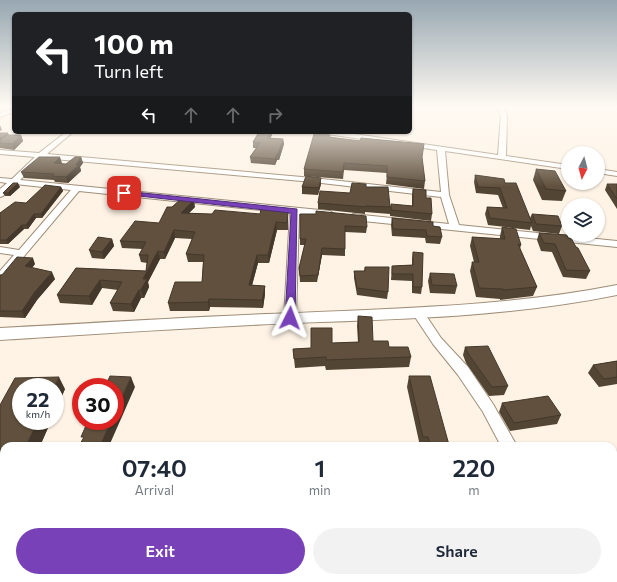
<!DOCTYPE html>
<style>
:root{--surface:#fff;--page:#f2f2f3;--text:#1f2937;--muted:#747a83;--accent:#7841b7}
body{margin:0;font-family:Commissioner,sans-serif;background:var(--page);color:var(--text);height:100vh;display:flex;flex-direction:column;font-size:15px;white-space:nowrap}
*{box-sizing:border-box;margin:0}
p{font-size:13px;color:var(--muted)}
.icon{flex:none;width:22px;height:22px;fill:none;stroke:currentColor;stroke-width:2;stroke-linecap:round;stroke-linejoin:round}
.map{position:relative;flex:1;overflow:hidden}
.panel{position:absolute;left:0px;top:442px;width:617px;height:140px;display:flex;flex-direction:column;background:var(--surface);border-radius:12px 12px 0 0;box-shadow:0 1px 3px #0004}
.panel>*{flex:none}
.top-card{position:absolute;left:12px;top:12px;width:400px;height:122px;border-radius:6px;box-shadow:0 1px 3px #0004;background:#202124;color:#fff;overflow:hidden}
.needle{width:26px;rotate:186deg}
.fabs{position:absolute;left:561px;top:146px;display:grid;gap:8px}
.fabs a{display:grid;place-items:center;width:44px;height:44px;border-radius:50%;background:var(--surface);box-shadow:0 1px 3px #0004;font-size:20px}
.speed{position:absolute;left:12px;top:378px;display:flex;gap:8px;font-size:20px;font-weight:700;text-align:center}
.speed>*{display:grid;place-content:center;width:52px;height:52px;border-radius:50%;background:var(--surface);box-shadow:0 1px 3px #0004;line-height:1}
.speed small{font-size:10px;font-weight:400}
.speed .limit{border:6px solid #d22;background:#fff;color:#111}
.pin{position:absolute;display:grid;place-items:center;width:34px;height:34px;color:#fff;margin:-17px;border-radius:8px;box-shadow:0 2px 6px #0006}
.me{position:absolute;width:44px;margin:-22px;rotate:3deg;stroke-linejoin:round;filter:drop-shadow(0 0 3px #0008)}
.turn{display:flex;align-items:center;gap:14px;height:84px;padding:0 16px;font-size:18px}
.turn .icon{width:52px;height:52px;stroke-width:2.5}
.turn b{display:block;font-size:28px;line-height:34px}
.lanes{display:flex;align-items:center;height:38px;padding:0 16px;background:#0003;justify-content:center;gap:20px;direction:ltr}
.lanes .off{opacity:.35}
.eta{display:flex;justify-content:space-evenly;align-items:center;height:68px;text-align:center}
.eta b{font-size:24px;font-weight:600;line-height:28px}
.action{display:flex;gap:8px;margin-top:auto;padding:8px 16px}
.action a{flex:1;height:46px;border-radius:24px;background:var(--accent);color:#fff;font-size:16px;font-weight:600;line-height:46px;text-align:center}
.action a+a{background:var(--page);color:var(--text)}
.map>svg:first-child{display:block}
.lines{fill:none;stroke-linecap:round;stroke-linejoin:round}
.street-casing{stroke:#9f8e79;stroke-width:2}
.secondary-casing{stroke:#9f8e79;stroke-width:2}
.street{fill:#fff;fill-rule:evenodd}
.secondary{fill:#fff;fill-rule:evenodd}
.wall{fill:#534534}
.shaded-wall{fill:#43382b}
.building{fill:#60503d;stroke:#43382b}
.route{fill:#7841b7;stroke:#4e2a77}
</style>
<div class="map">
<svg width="617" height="582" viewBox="0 0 617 582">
<rect width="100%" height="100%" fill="#fef3e5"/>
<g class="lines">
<g class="street-casing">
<path id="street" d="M496,106H502L507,115L506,156L568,165V169L445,151L449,195L459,225L617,241V247L353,220L348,217L353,214L449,224L441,197L313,182L43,158L20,180L330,211L334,214L330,217L299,214L296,318L294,321H286L284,318L290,213L79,191L4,280L0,281V271L14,255L0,253V247L19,250L71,190L15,184L3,196L0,197V189L7,183L0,182V178L12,179L35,157L0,154V150L39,153L66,132H73L47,154L313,178L441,192L437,150L327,134L324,132H341L498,155L501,115Z
M14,108V112L0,117V113Z
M598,169L617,172V176L598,173Z
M419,310L423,311L441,338L468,367L493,404L517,446H501L483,412L458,375L433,344L413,314L415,311Z
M572,578H591L592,582H573Z"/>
</g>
<g class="secondary-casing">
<path id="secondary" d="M617,285V295C508,317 405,319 295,323C197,327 98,334 0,340V328C98,323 197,316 295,313C404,308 510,306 617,285Z"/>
</g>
<use href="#street" class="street"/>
<use href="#secondary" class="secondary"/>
</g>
<path class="wall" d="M259,132H272V135L270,138L283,139L284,144L279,160H277L275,165L251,163L250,157L256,148H253V142Z
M0,133L9,135H21L23,141L14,150L0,148Z
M330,137L422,157L425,181L424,189L386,184L387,173L344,170L343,179L304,176V169Z
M81,157L83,163L80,167L81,171L68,183L55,182L54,180L24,178L21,172L62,163V164H66Z
M536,169L566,191L562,201L542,200L533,180Z
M475,175L505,183L530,218L532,214L562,226L559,234L533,231L531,226L530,230L488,225L485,214L487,207L503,208L498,195L476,193L474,182Z
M321,184L318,195L302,194V187Z
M607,184H617V209L605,190Z
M20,187L10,196H5L3,193Z
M61,187L63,191L42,218H36L28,229H24L8,244H0V213L26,203Z
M366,187L390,206H412V195L413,189L426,198L432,214L431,221L390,216V212V214L365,212V214L318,209V203L350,193Z
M195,207L189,213L288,219V230H277L269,263H258L252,285L265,286V294L263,308L210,307L209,311H170L168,303L202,282L203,262H188L186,254L192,239L175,238L165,259H160L148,282L149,287L144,298H141L134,312L113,311L110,303L118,290L102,288L92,305L60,303L57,295L76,268L146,271L147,263L141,262L139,255L142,249L122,248L120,241L159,223Z
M300,214L367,227L366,233L345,232V256L322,255L317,282H300L299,268L305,245H300Z
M392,218L433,226L442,237L440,244L426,243L425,238L392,236L391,225Z
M502,227L521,245L520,249L537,287L533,296L500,300V299L476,297L470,271L472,262H474L470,246L472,237L500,239V236Z
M539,233L568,238L576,247L590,271L586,279L563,277L552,252L541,251L537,240Z
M112,239L114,246L104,259L92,258L89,250Z
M413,252L422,287L421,294L412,293V281L391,280L392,266L412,265V259Z
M35,264L32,268L55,279L37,300L25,318L0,317V275Z
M365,267L388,292L387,299L357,295L354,278V271H364Z
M430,273L457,286L455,294L430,293L428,281Z
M358,316L373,341L389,347L411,357L409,367L326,370L325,366L295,368L293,349L311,348L332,343L358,342L357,326Z
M465,347L508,386L504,395L489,396L466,363L463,355Z
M617,361V384L599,387L588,373L593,365Z
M409,376L449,445L453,446H420L407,387Z
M65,389L40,446H4V467H0V405Z
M502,403L561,415L557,424L510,431L499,412Z
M613,496L617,501V530H613Z
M401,578H435V582H402Z"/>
<path class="shaded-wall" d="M0,125L2,130L0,131Z
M271,132H272V135L267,144V138Z
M8,133L10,138L0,143V139Z
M21,135L23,141L14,150L12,144Z
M283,139L284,144L279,160L278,154Z
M277,154V160L275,165V159Z
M60,157L62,163L56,169L54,163Z
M81,157L83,163L80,167L81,171L68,183L66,177Z
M321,178V184L318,195L319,188Z
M18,183L20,187L10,196L8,193Z
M61,187L63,191L42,218L41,214Z
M194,200L195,207L182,220L181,213Z
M34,214L36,218L28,229L26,225Z
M276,222L277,230L269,263L268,255Z
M22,225L24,229L8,244L6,240Z
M174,230L175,238L165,259L164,252Z
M112,239L114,246L104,259L102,252Z
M322,248V255L317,282L318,275Z
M158,251L160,259L148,282L149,287L144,298L141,290L143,279Z
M257,255L258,263L250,293L249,285Z
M33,258L35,264L28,272L25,266Z
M52,272L55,279L37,300L25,318L22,311L34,293Z
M100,280L102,288L92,305L89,296Z
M265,286V294L263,308L262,300Z
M139,290L141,298L134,312L131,304Z
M209,299L210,307L209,311L208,302Z
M59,377L65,389L55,411V387H54Z
M131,377L135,387L109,446H100L111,421H115V413Z
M38,421H51L40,446H26Z
M95,578H105L104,582H94Z"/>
<path class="building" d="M259,132H271L267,138L283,139L278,154H277L275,159L250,157L260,143L253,142Z
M0,133H8L0,139Z
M314,134L330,135L329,137L360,141L361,138L424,144L422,157L425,181L387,177V166L344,163L343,172L304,169Z
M7,135H21L12,144L0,143V140Z
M39,157H60L54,163L66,164L75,157H81L76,165H79L66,177L52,176L54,174L21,172Z
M536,169L555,171L566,191L546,189Z
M475,175L504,179L505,183H516L532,223L490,218L487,207L507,208L500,188L478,187Z
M306,176L321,178L319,188L302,187Z
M13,183H18L8,193H3Z
M352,183L366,184V187H388L390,207L366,206V207L318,203L320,191L350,193Z
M607,184H617V199Z
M45,185L61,187L41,214H34L26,225H22L6,240H0V213L15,202L26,203Z
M413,189L426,190V198H431L432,214L391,210V204L413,206Z
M182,198L194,200L181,213L212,214L215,210L260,214L261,209L288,212L287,223L276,222L268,255H257L249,285L265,286L262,300L209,299L208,302L168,303L175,282H202L204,255L186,254L195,232L174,230L164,252L158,251L143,279H147L141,290H139L131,304L110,303L122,282L100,280L89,296L57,295L76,268L146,271L148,255H139L146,242L120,241L135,221L159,223L167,207H172Z
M316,211L366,216L367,227L345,226V249L322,248L318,275L300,276L299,268L306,239H300V214H316Z
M532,214L558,216L562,226L536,224Z
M392,218L433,222V226L440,227L442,237L427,236L426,230L393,229Z
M502,227L516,229L521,245L518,244L537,287L503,290V289L479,288L472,262H479L472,237L505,239Z
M539,233L567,235L568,238H571L576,247L578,248L590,271L566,270L555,244L544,243Z
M98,237L112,239L102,252L89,250Z
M413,252L423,253L422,287H413V274H392V266L413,265Z
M17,257L33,258L25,266L52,272L34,293L22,311H0V275H2Z
M365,267H389L388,292L357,288L354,271H365Z
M430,273L454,274L457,286L432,285Z
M358,316L372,317L373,341H388L389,347H408L411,357L326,360V357L294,359L293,349L311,348V328H332V343L359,342Z
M488,346L508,386L492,387L469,355L465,347Z
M617,361V377L604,379L593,365Z
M110,376L131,377L115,413V387H105Z
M409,376H430L449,445H452L453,446H430L428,437H423Z
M59,377L54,387H21V421H38L26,446H4V454L0,455V405L15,378Z
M548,396L561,415L514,423L502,403Z
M88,421H111L100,446H79L84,437H81Z
M613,496H614L617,501V523H613Z
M64,578H95L94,582H62Z
M405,578H435V582H405Z"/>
<linearGradient id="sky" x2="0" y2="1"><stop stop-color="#97a7b1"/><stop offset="0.57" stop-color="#fffaf3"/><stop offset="1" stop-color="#fffaf3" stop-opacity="0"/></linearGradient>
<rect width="617" height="187" fill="url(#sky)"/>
<path class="route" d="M124,191L297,209L295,318L294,321H287L285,318L291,213L121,194V192Z"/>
</svg>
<div class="fabs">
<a><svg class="needle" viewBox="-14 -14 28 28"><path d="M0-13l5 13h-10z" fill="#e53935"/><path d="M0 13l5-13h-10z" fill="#747a83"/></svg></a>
<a><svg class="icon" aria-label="layers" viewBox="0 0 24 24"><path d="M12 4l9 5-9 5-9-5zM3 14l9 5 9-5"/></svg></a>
</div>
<div class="speed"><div>22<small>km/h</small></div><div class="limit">30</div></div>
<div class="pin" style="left:124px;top:193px;background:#d93025"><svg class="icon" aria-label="arrive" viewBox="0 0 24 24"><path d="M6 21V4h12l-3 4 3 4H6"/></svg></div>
<svg class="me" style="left:290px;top:318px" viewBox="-20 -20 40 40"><path d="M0-17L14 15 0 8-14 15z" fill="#7841b7" stroke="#fff" stroke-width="4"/></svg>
<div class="top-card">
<div class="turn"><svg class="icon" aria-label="left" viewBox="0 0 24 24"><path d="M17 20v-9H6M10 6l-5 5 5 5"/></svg><div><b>100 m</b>Turn left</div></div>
<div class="lanes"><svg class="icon" aria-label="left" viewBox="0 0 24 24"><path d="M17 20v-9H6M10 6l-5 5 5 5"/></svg><svg class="icon off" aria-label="ahead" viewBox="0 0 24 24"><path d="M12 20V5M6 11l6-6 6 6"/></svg><svg class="icon off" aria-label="ahead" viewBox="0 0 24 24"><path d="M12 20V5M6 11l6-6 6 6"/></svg><svg class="icon off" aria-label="right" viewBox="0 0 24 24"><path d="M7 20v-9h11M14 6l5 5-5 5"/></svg></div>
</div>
<section class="panel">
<div class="eta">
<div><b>07:40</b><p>Arrival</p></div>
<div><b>1</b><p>min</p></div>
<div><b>220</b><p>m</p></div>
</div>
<div class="action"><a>Exit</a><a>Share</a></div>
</section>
</div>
